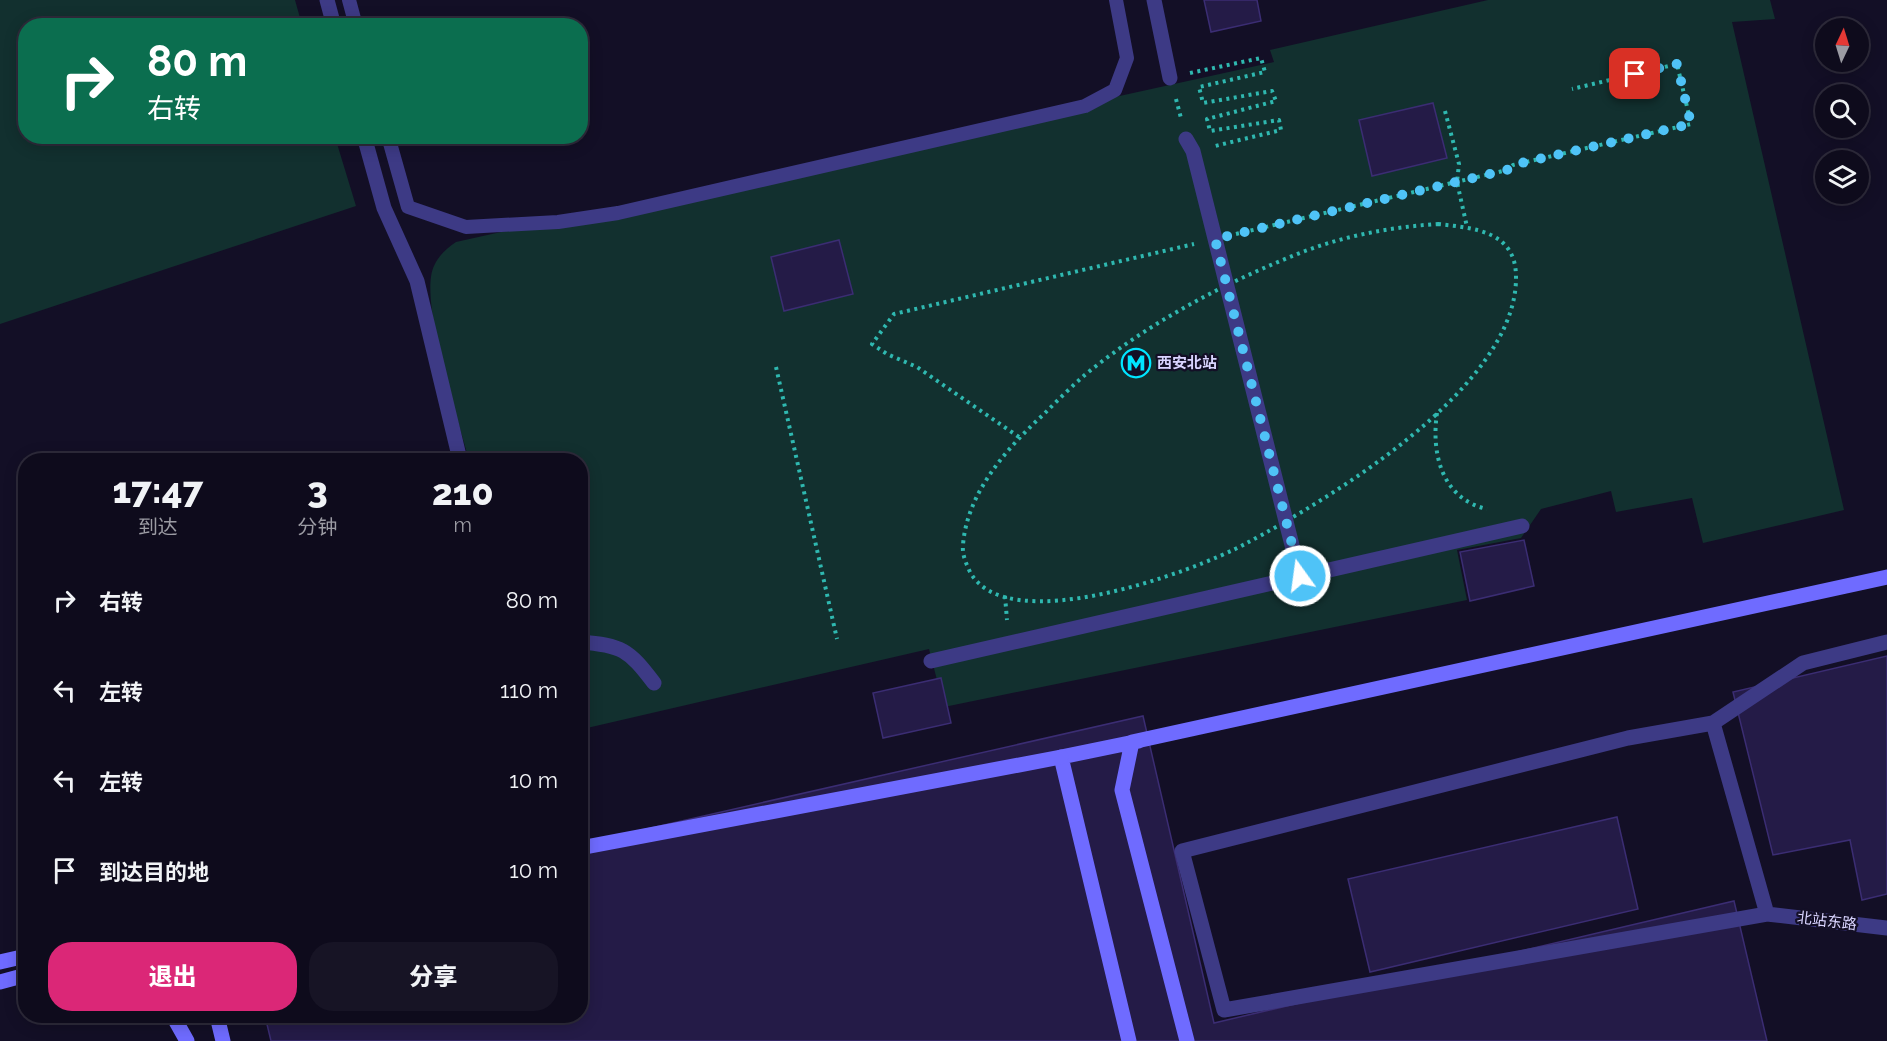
<!DOCTYPE html>
<html lang="zh">
<meta charset="utf-8">
<style>
:root{--surface:#0e0b1c;--page:#171425;--text:#f1f3f6;--muted:#9b9ba3;--line:#2e2b3b;--accent:#db2777}
body{margin:0;font-family:Raleway,"Noto Sans SC",sans-serif;background:var(--page);color:var(--text);height:100vh;display:flex;flex-direction:column;font-size:22px;white-space:nowrap}
*{box-sizing:border-box;margin:0}
p{font-size:20px;color:var(--muted)}
.icon{flex:none;width:33px;height:33px;fill:none;stroke:currentColor;stroke-width:2;stroke-linecap:round;stroke-linejoin:round}
.map{position:relative;flex:1;overflow:hidden}
.side{position:absolute;left:18px;top:453px;width:570px;height:570px;display:flex;flex-direction:column;background:var(--surface);border-radius:24px;box-shadow:0 3px 15px #0003,0 0 0 2px var(--line)}
.side>*{flex:none}
.top-card{position:absolute;left:18px;top:18px;width:570px;height:126px;border-radius:24px;box-shadow:0 3px 15px #0003,0 0 0 2px var(--line);background:#0b6e4f;color:#fff;overflow:hidden}
.needle{width:39px;rotate:4deg}
.controls{position:absolute;left:1815px;top:18px;display:grid;gap:12px}
.controls a{display:grid;place-items:center;width:54px;height:54px;border-radius:50%;background:var(--surface);box-shadow:0 3px 15px #0003,0 0 0 2px var(--line);font-size:30px}
.pin{position:absolute;display:grid;place-items:center;width:51px;height:51px;color:#fff;margin:-26px;border-radius:12px;box-shadow:0 3px 9px #0006}
.me{position:absolute;width:66px;margin:-33px;rotate:346deg;stroke-linejoin:round;filter:drop-shadow(0 0 4px #0008)}
.turn{display:flex;align-items:center;gap:21px;height:126px;padding:0 30px;font-size:27px}
.turn .icon{width:78px;height:78px;stroke-width:2.5}
.turn b{display:block;font-size:42px;line-height:51px}
.eta{display:flex;justify-content:space-evenly;align-items:center;height:102px;text-align:center}
.eta b{font-size:36px;font-weight:800;line-height:42px}
.cta{display:flex;gap:12px;margin-top:auto;padding:12px 30px}
.cta a{flex:1;height:69px;border-radius:24px;background:var(--accent);color:#fff;font-size:24px;font-weight:800;line-height:69px;text-align:center}
.cta a+a{background:var(--page);color:var(--text)}
ul{padding:0;list-style:none}
li{display:flex;align-items:center;gap:18px;height:90px;padding:0 30px}
li div{flex:1}
li b{display:block;font-size:22px}
li em{font-style:normal}
.map>svg:first-child{display:block}
.green{fill:#12302f}
.building{fill:#241b47;stroke:#3b2d73;stroke-width:1.5}
.lines{fill:none;stroke-linecap:round;stroke-linejoin:round}
.path{stroke:#2fb8b0;stroke-width:4;stroke-dasharray:3 4.5;stroke-linecap:butt}
.lane{stroke:#3d3a85;stroke-width:14}
.street{stroke:#3d3a85;stroke-width:15}
.secondary{stroke:#6f6bff;stroke-width:15}
.secondary-bridge{stroke:#6f6bff;stroke-width:15}
.route{stroke:#4fc3f7;stroke-width:10;stroke-dasharray:0 18}
.labels{text-anchor:middle;stroke-width:4.5;stroke-linejoin:round;paint-order:stroke}
.poi-label{font-size:15px;font-weight:bold;fill:#d9d4ff;stroke:#130f26;text-anchor:start}
.street-label{font-size:15px;fill:#d9d4ff;stroke:#130f26}
</style>
<div class="map">
<svg width="1887" height="1041" viewBox="0 0 1887 1041">
<rect width="100%" height="100%" fill="#130f26"/>
<path class="green" d="M0,0H295L302,25L26,26V136L335,137L356,206L0,324Z
M1488,0H1770L1775,19L1732,22L1844,510L1703,543L1692,498L1616,512L1611,491L1541,509L1521,538L1457,550L1467,600L944,707L929,649L587,728L580,709V460H469C459,421 418,299 434,266C439,255 446,249 456,242L1274,62L1270,50Z"/>
<path class="building" d="M1204,0H1257L1261,21L1211,32Z
M1433,103L1447,158L1372,176L1359,120Z
M839,240L853,294L784,311L771,257Z
M1524,540L1534,586L1470,601L1460,552Z
M1887,656V894L1862,900L1850,840L1773,855L1733,692Z
M941,678L951,723L883,738L873,693Z
M1143,716L1214,1023L1734,901L1767,1041H271L265,1016H580V844Z
M1617,817L1638,909L1370,972L1348,879Z"/>
<g class="lines">
<path class="path" d="M1190,73L1261,58L1265,72L1199,87L1203,103L1272,91L1276,101L1207,119L1210,131L1279,120L1281,130L1215,146
M1176,99L1181,118
M1445,111L1459,164L1457,182L1467,227
M1438,224C1474,228 1516,231 1516,277C1517,387 1331,498 1245,544C1193,572 1007,640 970,572C966,563 962,555 963,545C967,492 1008,447 1045,413C1058,400 1072,386 1086,374C1151,321 1228,281 1305,251C1348,235 1392,227 1438,224Z
M1236,234L1507,170L1513,165L1691,124L1677,64L1572,89
M776,367L837,639
M1437,413C1431,454 1442,499 1487,509
M1019,437L917,367L887,354L872,344L894,314L1194,244
M1005,596L1007,620"/>
<path class="lane" d="M349,0L356,26
M388,136L408,207L466,227L558,222L618,213L1085,106L1115,90L1127,58L1116,0"/>
<path class="street" d="M327,0L334,26
M1154,0L1170,78
M364,136L384,208L417,281L460,460
M1186,139L1193,151L1300,577
M580,642C622,645 629,650 654,683
M1887,642L1803,663L1713,723L1628,738L1182,851L1224,1010L1767,914L1887,928
M931,661L1522,526
M1713,723L1767,914"/>
<path class="secondary" d="M0,962L26,956
M0,982L26,975
M173,1016L187,1041
M217,1016L223,1041
M1129,1041L1061,757L1139,741
M1187,1041L1122,790L1132,742L1887,577"/>
<path class="secondary-bridge" d="M580,848L1061,757"/>
</g>
<g class="lines">
<path class="route" d="M1300,576L1215,239L1507,170L1513,165L1691,124L1677,64L1635,74"/>
</g>
<defs>
<g id="metro-ring" transform="scale(1.5)"><circle r="9.5" fill="#130f26" stroke="#00e5ff" stroke-width="1.5"/><path d="M-5.5 5V-5H-3L0 0L3-5H5.5V5H3V-.5L0 4L-3-.5V5Z" fill="#00e5ff"/></g>
</defs>
<g fill-rule="evenodd">
<use href="#metro-ring" x="1136" y="363"/>
</g>
<g class="labels">
<g class="poi-label">
<text x="1157" y="368">西安北站</text>
</g>
<g class="street-label">
<text transform="translate(1827 921) rotate(7)" y="5">北站东路</text>
</g>
</g>
</svg>
<div class="controls">
<a><svg class="needle" viewBox="-14 -14 28 28"><path d="M0-13l5 13h-10z" fill="#e53935"/><path d="M0 13l5-13h-10z" fill="#9b9ba3"/></svg></a>
<a><svg class="icon" aria-label="search" viewBox="0 0 24 24"><circle cx="10" cy="10" r="6"/><path d="M15 15l6 6"/></svg></a>
<a><svg class="icon" aria-label="layers" viewBox="0 0 24 24"><path d="M12 4l9 5-9 5-9-5zM3 14l9 5 9-5"/></svg></a>
</div>
<div class="pin" style="left:1635px;top:74px;background:#d93025"><svg class="icon" aria-label="arrive" viewBox="0 0 24 24"><path d="M6 21V4h12l-3 4 3 4H6"/></svg></div>
<svg class="me" style="left:1300px;top:576px" viewBox="-20 -20 40 40"><circle r="17" fill="#4fc3f7" stroke="#fff" stroke-width="3"/><path d="M0-11L8 9 0 5-8 9z" fill="#fff"/></svg>
<div class="top-card">
<div class="turn"><svg class="icon" aria-label="right" viewBox="0 0 24 24"><path d="M7 20v-9h11M14 6l5 5-5 5"/></svg><div><b>80 m</b>右转</div></div>
</div>
<section class="side">
<div class="eta">
<div><b>17:47</b><p>到达</p></div>
<div><b>3</b><p>分钟</p></div>
<div><b>210</b><p>m</p></div>
</div>
<ul>
<li><svg class="icon" aria-label="right" viewBox="0 0 24 24"><path d="M7 20v-9h11M14 6l5 5-5 5"/></svg><div><b>右转</b></div><em>80 m</em></li>
<li><svg class="icon" aria-label="left" viewBox="0 0 24 24"><path d="M17 20v-9H6M10 6l-5 5 5 5"/></svg><div><b>左转</b></div><em>110 m</em></li>
<li><svg class="icon" aria-label="left" viewBox="0 0 24 24"><path d="M17 20v-9H6M10 6l-5 5 5 5"/></svg><div><b>左转</b></div><em>10 m</em></li>
<li><svg class="icon" aria-label="arrive" viewBox="0 0 24 24"><path d="M6 21V4h12l-3 4 3 4H6"/></svg><div><b>到达目的地</b></div><em>10 m</em></li>
</ul>
<div class="cta"><a>退出</a><a>分享</a></div>
</section>
</div>
